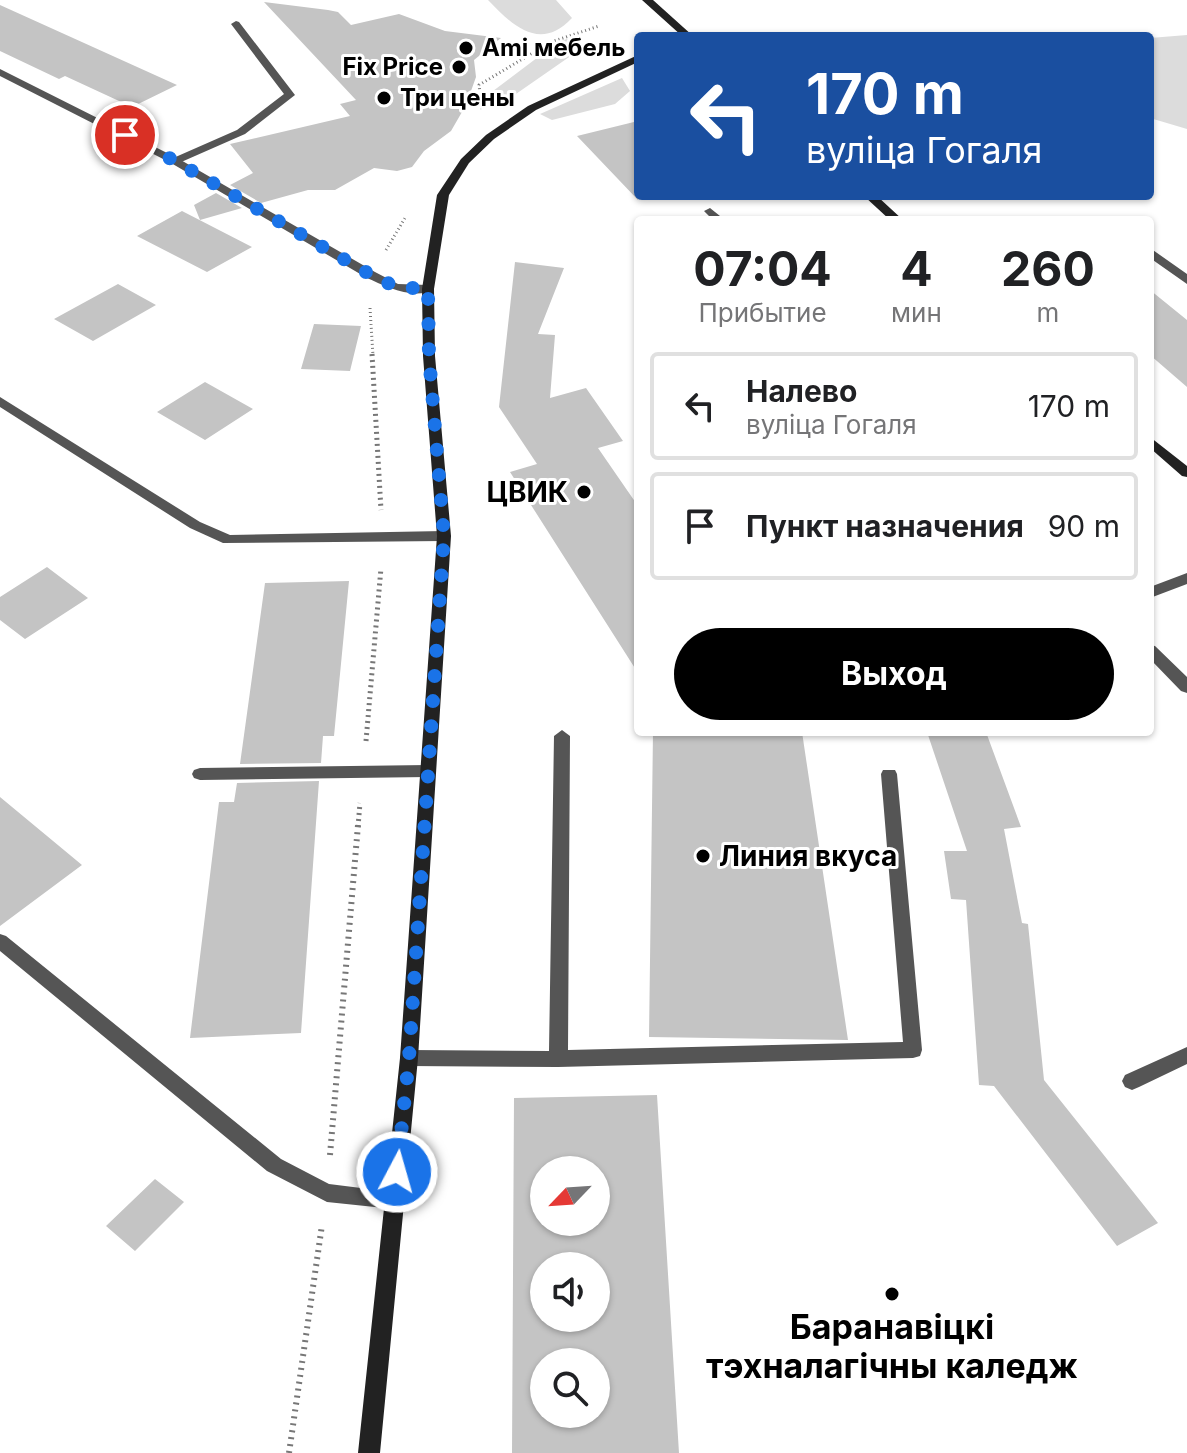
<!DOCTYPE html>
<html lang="ru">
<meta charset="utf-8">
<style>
:root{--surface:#fff;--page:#f6f6f6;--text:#202124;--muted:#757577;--line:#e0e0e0;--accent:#000}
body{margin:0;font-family:Inter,sans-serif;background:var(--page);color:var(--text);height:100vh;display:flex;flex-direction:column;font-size:30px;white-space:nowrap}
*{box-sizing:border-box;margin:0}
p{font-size:26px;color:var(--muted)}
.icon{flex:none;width:44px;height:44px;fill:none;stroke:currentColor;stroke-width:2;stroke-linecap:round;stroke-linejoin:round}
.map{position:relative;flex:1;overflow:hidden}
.side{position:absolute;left:634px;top:216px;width:520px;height:520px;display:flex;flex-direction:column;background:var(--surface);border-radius:8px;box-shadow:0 2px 6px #0004}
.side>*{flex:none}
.top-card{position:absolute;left:634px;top:32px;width:520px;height:168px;border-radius:8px;box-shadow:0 2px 6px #0004;background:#1a4fa0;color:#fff;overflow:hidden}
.needle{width:52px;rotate:245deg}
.tools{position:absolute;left:530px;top:1156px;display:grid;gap:16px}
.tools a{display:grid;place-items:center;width:80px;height:80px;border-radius:50%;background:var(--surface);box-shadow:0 2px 6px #0004;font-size:40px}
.pin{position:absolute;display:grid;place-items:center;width:68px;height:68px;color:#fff;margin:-34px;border:4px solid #fff;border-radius:50%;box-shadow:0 2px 8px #0007}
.me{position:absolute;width:88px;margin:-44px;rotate:6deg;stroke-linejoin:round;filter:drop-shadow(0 0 6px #0008)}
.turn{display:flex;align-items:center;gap:28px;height:168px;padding:0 40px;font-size:36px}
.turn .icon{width:104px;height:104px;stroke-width:2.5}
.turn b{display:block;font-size:56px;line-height:68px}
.eta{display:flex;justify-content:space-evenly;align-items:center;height:136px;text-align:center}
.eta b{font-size:48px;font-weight:700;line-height:56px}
.cta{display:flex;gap:16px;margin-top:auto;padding:16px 40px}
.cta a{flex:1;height:92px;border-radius:48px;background:var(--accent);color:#fff;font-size:32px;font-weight:700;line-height:92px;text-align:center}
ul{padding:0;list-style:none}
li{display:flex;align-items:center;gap:24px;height:108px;margin:0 16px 12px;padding:0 24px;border:4px solid var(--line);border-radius:8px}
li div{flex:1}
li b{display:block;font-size:30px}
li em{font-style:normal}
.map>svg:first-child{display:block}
.green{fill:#dcdcdc}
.building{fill:#c4c4c4;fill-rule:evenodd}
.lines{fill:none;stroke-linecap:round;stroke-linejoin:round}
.path-far2{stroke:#777;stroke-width:3;stroke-dasharray:1 3;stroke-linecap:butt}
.path-far1{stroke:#777;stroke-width:5;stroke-dasharray:2 4;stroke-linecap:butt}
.path{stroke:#777;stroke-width:6;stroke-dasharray:2 5;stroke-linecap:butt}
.lane{fill:#555;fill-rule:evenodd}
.street{fill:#555;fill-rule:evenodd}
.secondary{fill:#222;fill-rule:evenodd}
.route{stroke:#1a73e8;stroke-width:14;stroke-dasharray:0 25.2}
.poi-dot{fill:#000;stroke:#fff;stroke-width:3}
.labels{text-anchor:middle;stroke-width:6;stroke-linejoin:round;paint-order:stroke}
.far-poi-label{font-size:24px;font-weight:bold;fill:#000;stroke:#fff;text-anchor:start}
.poi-label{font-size:28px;font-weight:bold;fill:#000;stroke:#fff;text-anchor:end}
.near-poi-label{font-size:34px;font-weight:bold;fill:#000;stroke:#fff}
</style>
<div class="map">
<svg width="1187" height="1453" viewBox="0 0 1187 1453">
<rect width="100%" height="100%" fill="#fff"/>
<path class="green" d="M488,0H556L572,18C540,52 513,26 488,0Z
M1187,35V129L1150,118V38Z
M567,39L585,46L506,101L489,94L558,42Z
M622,78L630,91L615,104L552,120L540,114Z"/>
<path class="building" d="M264,2L328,10L338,12L351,25L399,14L445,31L501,38L474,60L476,77L466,105L451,131L424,151L412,167L397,171L374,168L335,190H308L261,203L230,185L253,173L230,144L350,116L340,104L356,100Z
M0,5L177,85L132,107L65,76L59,79L0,51Z
M638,121V200L577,136Z
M216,193L242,208L200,220L194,205Z
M182,211L252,247L207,272L137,236Z
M515,262L564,268L538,334L555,335L550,398L586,388L623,441L598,448L638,506V673L510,472L537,464L499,407Z
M118,284L156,305L93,341L54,319Z
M1150,290L1187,320V387L1150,355Z
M314,324L361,326L350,371L301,369Z
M205,382L253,409L205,440L157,412Z
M47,567L88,598L25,639L0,620V597Z
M349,581L334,736H323L321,763L240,764L265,583Z
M653,732H802L848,1040L649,1037Z
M927,732H986L1021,827L1004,829L1022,923L1028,924L1044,1080L1158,1223L1117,1246L994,1086L979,1085L966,900L951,899L944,851H967Z
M319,781L301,1033L190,1038L219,802H234L237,783Z
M0,797L82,865L0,926Z
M657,1095L679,1453H512L514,1098ZM544,1170H596V1222H544ZM544,1266H596V1318H544ZM544,1362H596V1414H544Z
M155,1179L184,1202L135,1251L106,1226Z"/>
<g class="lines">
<path class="path-far2" d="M482,109L479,85L551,42L599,26
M386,250L405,218
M370,308L373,356"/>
<path class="path-far1" d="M372,354L381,510
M366,741L381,568
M358,827L360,803"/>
<path class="path" d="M330,1155L358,825
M289,1453L322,1225"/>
<path class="lane" d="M236,21L239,22L295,95L245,134L179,163H171V159L237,130L284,94L231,24Z
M710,208L725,220H713L704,211Z
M1098,217H1109L1115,220H1092Z
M1150,248L1187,274V284L1150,258Z
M1187,573V584L1150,598V587Z
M1150,645L1155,646L1187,677V693L1181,691L1150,659Z
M562,730L570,736L568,1050L903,1042L881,774L883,770H895L897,774L922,1050L920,1056L913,1058L558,1067L409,1066L402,1064L400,1058L402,1052L409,1050L549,1051L554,736Z
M428,765L434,767L436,771L434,775L428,777L200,780L194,778L192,774L194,770L200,768Z
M1187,1047V1064L1139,1087L1132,1090L1125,1087L1122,1081L1125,1075Z"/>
<path class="street" d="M0,69L179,159L375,272L398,284L428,285L434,289C415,301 385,286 367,278L171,163L0,76Z
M0,397L200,522L230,535L444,531L451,536L444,541L223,543L190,528L0,407Z
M0,934L6,936L281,1159L329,1184L401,1193L404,1200L401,1207L394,1209L327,1202L267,1171L0,951Z"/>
<path class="secondary" d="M642,0H653L693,36H682Z
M638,55V62L536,110L494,139L469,163L449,195L434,289L435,356L451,536L418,1058L380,1453H358L400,1058L437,536L423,356L422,289L437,195L461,159L486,135L528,106Z
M864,196H877L903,220H890Z
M1150,437L1187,466V477L1182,476L1150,448Z"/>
</g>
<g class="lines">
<path class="route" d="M125,135L175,161L371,275L396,287L428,289L429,356L444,536L409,1058L397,1172"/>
</g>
<g class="poi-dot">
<circle cx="466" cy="48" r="8"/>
<circle cx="459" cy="67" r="8"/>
<circle cx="384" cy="98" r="8"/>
<circle cx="584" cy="492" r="8"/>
<circle cx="703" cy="856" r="8"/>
<circle cx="892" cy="1294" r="8"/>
</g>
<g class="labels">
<g class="far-poi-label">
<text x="482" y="56">Аmi мебель</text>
<text x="443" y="75" text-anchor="end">Fix Price</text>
<text x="400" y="106">Три цены</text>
</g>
<g class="poi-label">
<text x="568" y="502">ЦВИК</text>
<text x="719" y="866" text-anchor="start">Линия вкуса</text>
</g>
<g class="near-poi-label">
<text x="892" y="1339">Баранавіцкі<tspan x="892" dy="39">тэхналагічны каледж</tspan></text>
</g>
</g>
</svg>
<div class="tools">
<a><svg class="needle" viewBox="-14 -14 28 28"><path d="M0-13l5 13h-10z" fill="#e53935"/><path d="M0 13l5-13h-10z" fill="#757577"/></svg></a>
<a><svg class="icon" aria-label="sound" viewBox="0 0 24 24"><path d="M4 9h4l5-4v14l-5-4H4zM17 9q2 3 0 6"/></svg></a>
<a><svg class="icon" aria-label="search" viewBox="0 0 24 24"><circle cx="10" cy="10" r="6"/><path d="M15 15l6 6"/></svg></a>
</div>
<div class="pin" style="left:125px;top:135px;background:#d93025"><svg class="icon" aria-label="arrive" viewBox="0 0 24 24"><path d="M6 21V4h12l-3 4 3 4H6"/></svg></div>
<svg class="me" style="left:397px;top:1172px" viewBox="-20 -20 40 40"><circle r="17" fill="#1a73e8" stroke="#fff" stroke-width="3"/><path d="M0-11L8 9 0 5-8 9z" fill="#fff"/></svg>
<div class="top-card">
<div class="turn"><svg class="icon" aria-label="left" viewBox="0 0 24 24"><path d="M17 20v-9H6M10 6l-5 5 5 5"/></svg><div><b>170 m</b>вуліца Гогаля</div></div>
</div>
<section class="side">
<div class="eta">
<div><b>07:04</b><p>Прибытие</p></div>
<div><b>4</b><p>мин</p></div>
<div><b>260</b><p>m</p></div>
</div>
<ul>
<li><svg class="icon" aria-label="left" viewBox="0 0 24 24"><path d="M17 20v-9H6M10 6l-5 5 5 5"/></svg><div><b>Налево</b><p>вуліца Гогаля</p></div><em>170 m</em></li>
<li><svg class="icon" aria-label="arrive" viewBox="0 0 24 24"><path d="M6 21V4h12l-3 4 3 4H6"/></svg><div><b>Пункт назначения</b></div><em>90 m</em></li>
</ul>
<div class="cta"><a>Выход</a></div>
</section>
</div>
